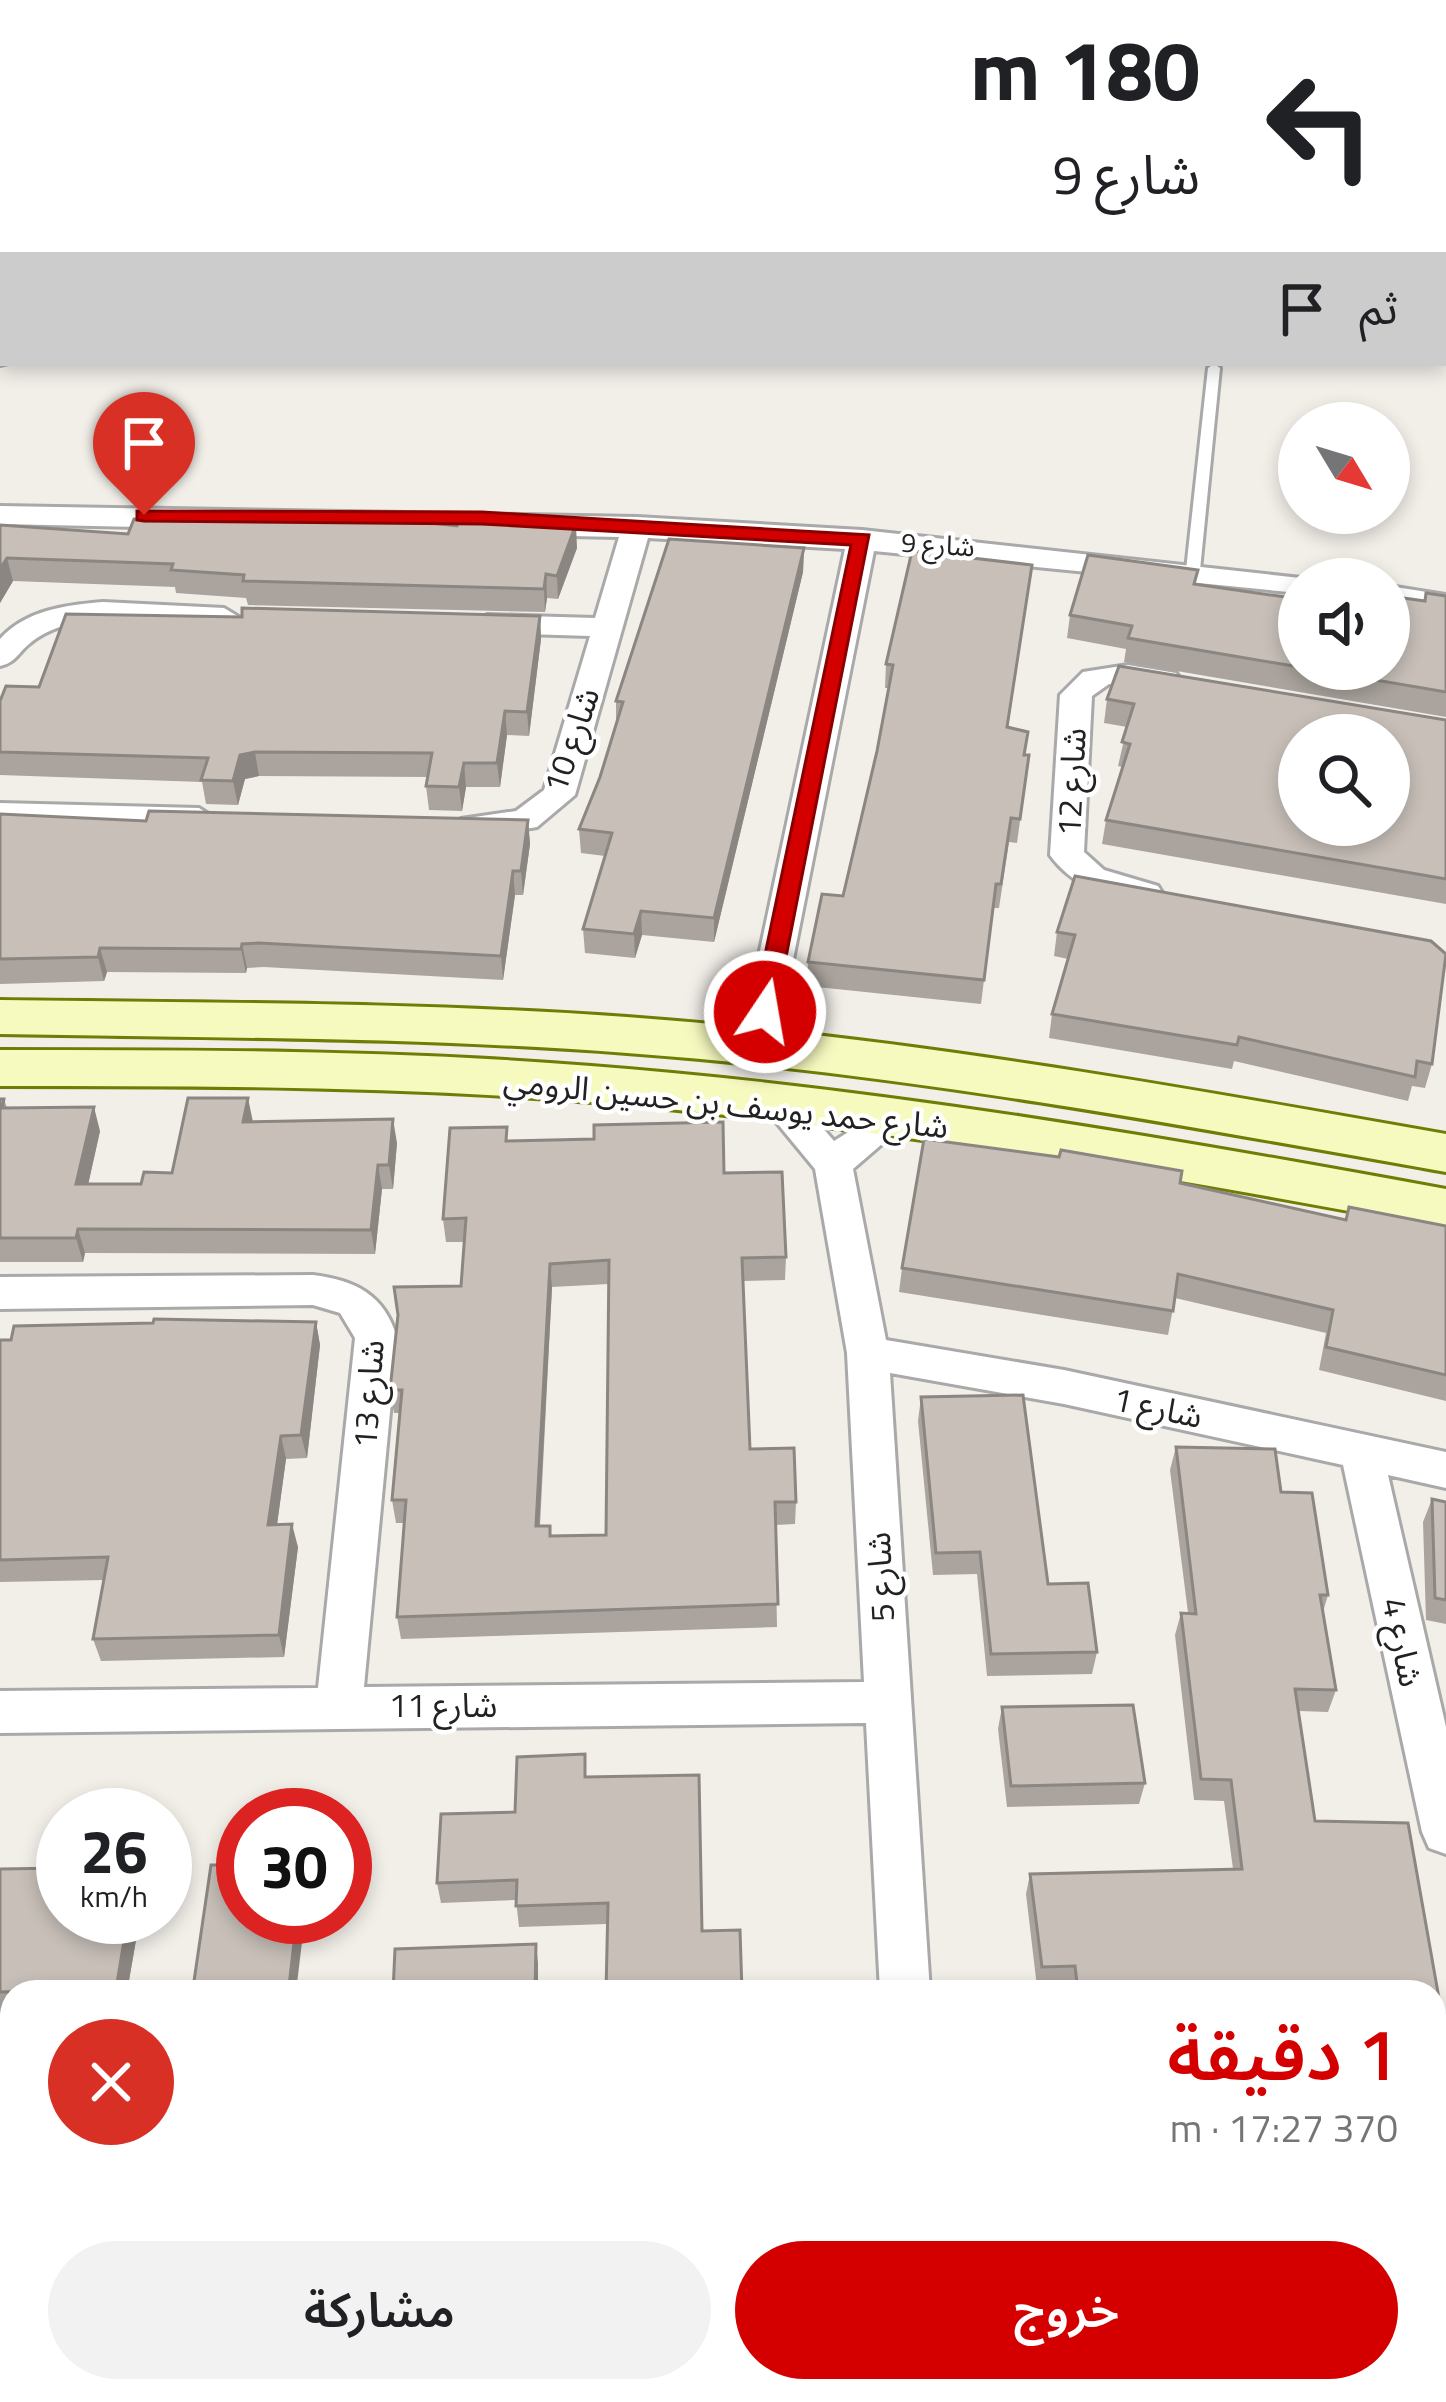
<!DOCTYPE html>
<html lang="ar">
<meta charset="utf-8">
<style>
:root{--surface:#fff;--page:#f2f2f2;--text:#202124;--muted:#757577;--accent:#d40000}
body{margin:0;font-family:"Titillium Web","Noto Sans Arabic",sans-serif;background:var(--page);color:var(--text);direction:rtl;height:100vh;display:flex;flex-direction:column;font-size:45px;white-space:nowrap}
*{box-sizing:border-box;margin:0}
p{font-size:39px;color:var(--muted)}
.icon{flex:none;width:66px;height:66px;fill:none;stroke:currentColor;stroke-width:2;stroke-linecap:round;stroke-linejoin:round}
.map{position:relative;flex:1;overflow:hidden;direction:ltr}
.details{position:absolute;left:0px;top:1980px;width:1446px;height:423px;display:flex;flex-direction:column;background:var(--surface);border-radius:36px 36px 0 0;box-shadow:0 6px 18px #0003;direction:rtl}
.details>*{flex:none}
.guide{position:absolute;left:0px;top:0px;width:1446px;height:366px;box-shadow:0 6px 18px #0003;direction:rtl;background:#fff;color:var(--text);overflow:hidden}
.needle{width:78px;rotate:128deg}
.fabs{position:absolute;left:1278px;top:402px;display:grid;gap:24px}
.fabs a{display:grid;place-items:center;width:132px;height:132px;border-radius:50%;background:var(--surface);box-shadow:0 6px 18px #0003;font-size:60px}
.speed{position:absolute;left:36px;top:1788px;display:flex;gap:24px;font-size:60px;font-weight:700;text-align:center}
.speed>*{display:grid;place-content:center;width:156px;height:156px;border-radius:50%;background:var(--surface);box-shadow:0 6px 18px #0003;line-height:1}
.speed small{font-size:30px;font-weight:400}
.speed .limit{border:18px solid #d22;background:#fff;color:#111}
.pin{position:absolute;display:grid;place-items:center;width:102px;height:102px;color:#fff;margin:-123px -51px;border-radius:50% 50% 50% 0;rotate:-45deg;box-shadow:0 0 12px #0007}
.pin .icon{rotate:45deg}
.me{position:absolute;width:132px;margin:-66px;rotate:12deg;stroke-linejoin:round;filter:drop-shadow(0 0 9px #0008)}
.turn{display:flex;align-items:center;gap:42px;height:252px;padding:0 48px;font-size:54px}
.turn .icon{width:156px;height:156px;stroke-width:2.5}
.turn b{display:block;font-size:84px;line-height:102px}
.then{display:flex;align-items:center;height:114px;padding:0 48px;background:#0003;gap:24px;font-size:45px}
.round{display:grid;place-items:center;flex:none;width:126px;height:126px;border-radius:63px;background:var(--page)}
.overview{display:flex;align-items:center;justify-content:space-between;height:204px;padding:0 48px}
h1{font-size:72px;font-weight:600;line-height:90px;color:var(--accent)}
.cta{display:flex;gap:24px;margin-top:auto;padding:24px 48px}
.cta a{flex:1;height:138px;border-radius:72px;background:var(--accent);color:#fff;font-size:48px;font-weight:600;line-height:138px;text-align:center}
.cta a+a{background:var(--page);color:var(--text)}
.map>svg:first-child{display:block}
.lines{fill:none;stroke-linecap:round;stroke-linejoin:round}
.lane-casing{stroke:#a9a9a9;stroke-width:6}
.street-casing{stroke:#a9a9a9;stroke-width:6}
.secondary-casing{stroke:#707d05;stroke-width:6}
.lane{fill:#fff;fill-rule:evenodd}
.street{fill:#fff;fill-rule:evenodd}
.secondary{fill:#f7fabf;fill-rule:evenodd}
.wall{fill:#aba49e;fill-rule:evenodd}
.shaded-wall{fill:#8b8681}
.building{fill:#c7bfb8;stroke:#8b8681;stroke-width:3;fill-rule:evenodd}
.route{fill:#d40000;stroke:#8a0000;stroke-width:3}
.labels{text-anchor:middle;stroke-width:9;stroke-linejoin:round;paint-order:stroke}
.far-street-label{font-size:27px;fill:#222;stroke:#fff}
.street-label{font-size:33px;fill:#222;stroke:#fff}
</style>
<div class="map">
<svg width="1446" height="2402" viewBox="0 0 1446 2402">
<rect width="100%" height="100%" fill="#f2efe9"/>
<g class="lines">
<g class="lane-casing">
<path id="lane" d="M959,0H969V3H959Z
M1340,0H1350L1349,3H1339Z
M1443,207H1446V226H1443Z
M1214,364L1220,368L1200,570L1193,574L1186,570L1208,368Z"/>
</g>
<g class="street-casing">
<path id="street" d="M3,150V166L0,167V151Z
M1443,158L1446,159V173L1443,172Z
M0,196H3V210H0Z
M3,345V363H8L0,365Z
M0,506L637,517L862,530L1310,579H1299V593L874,551L783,1010L814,1052L809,1061C779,1070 761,1035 747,1012L845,549L648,538L575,795L537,827L473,838L461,835L456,827L461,819L516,811L544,790L590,636L487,633L472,624L487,615L595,618L619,537L0,524Z
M1389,586L1446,595V613L1389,604Z
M103,602L224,608L239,617C224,635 137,620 110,620C82,620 51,625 29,644C18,653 15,663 0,666V639C26,610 66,605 103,602Z
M1128,665L1176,673L1181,680L1165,689L1109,684L1092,696L1084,852L1104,870L1158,886L1163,894L1158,902C1122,912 1070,884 1050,855L1060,695L1083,672Z
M0,803L199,808L216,819L199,830L0,825Z
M782,1093L795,1096L834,1141L892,1105L905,1109L911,1119L853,1169L886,1340L1064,1370L1446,1452V1488L1388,1475L1446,1727V1854L1429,1848L1422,1832L1343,1465L1064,1404L890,1373L930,1992H880L866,1723L0,1733V1691L318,1688L355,1338L340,1313L313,1305L0,1309V1277L313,1275C355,1280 385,1295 397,1338L364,1687L864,1682L847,1353L815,1169L763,1106L769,1096Z
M12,2054V2106L0,2107V2055Z
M236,2391H292L291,2402H235Z
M903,2391H959V2402H903Z"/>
</g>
<g class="secondary-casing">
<path id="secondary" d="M0,1000C209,1003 418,1002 627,1017C902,1037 1175,1086 1446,1134V1172C1175,1124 902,1073 627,1053C419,1037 209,1038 0,1034Z
M0,1050C197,1050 394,1050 591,1066C878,1088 1163,1137 1446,1189V1229C1163,1176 879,1126 591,1102C395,1086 197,1086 0,1086Z"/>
</g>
<use href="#lane" class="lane"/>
<use href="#street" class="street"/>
<use href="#secondary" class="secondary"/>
</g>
<path class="wall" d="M407,0H937L935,3H423Z
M1446,0V144H1443V3Z
M0,525L128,534L577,548L558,599L547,598L545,612L248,605L246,598L176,593L175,587L13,581L0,603Z
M804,548L803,572L714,942L642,935L635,958L585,953L583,929L605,856L581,853L579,829L600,777L616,723V701Z
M1032,565L1008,728L1025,755H1029L1017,843L1009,842L999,908H993L981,1004L807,986L808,962L843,896L877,751L889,688H885L886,664Z
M1195,584L1299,599V669H1389L1424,601L1446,596V717L1124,662L1126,649L1067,638L1070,615Z
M540,616L541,639L529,736L507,735L500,787H466L462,811L429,810L426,786L428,777L259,776L245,779L238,805L206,804L202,782L0,775V701L242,617Z
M1107,699L1446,720V904L1102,844L1106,820L1122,767L1118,766L1127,727L1104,723Z
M0,814L146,821L528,820L530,844L523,895H515L503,980L264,967L247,968L246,973L107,972L104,981L0,984Z
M1075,876L1432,1064L1425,1088L1412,1086L1408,1101L1234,1061L1232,1069L1049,1038L1052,1014L1068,959L1054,956L1057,932Z
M0,1099H4L7,1108L100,1131L88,1184H141L172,1173L253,1122L397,1143L393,1189H382L375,1254L85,1253L83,1262H0Z
M508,1141L724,1173L786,1257L785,1280L743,1281L750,1449L796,1502L795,1524L775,1525L777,1627L401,1639L397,1617L404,1523H396L392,1500L400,1413H394L390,1390L461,1286L464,1242H446L443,1219ZM609,1284L606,1535L551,1536L550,1526H540L552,1287Z
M1180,1183L1345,1220L1349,1207L1446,1226V1401L1319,1370L1326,1333L1175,1298L1168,1335L899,1292L902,1268Z
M316,1322L320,1345L307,1458L286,1459L277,1524L298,1547L284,1657L101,1661L93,1639L104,1580L0,1582V1340Z
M921,1397L1048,1584L1097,1652L1092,1674L987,1676L977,1574L933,1575L918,1421Z
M1176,1447L1275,1449L1281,1492L1312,1493L1328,1595L1323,1612L1336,1690L1328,1712L1299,1711L1315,1821L1408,1823L1440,2004L1434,2015V1992H1070V1986L1037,1987L1026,1894L1030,1874L1233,1869L1224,1801L1194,1800L1175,1635L1181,1613H1188L1170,1470Z
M1432,1499L1446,1502V1624L1426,1620L1423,1522Z
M1002,1707L1145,1783L1139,1804L1007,1807L998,1729Z
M587,1777L702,1931L742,1992L607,1924L519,1927L516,1900L441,1903L437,1883L515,1812Z
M211,1865L296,1992H195L193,1988Z
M0,1869L63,1917H140L127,1992H12V2012H0Z
M1434,2267H1446V2353L1434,2352Z"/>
<path class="shaded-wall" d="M576,524L577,548L558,599L557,576Z
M804,548L803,572L714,942V918Z
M7,558L13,581L0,603V569Z
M546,574L547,598L545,612L544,589Z
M540,616L541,639L529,736L527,712Z
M505,711L507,735L500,787L497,763Z
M255,752L259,776L245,779L238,805L233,781L240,755Z
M464,763L466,787L462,811L459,787Z
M528,820L530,844L523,895L521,871Z
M513,871L515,895L503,980L501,956Z
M641,911L642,935L635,958L634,934Z
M242,944L247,968L246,973L241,949Z
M100,948L107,972L104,981L98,957Z
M248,1098L253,1122H243Z
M94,1107L100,1131L83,1208L76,1184Z
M393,1119L397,1143L393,1189L389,1165Z
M378,1165L382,1189L375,1254L371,1230Z
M78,1229L85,1253L83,1262L76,1238Z
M550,1264L552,1287L538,1549L536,1526Z
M316,1322L320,1345L307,1458L301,1435Z
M281,1436L286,1459L274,1547L268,1525Z
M292,1524L298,1547L284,1657L279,1635Z
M128,1917H140L127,1992H117L116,1989Z
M297,1917H305L296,1992H290L289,1986Z
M536,1944L538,1963V1992H535Z
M149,2391H160L159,2402H148Z"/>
<path class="building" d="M2,0H263L276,3H3V11Z
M489,0H925L923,3H513Z
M987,0H1285L1284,3H985Z
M1355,0H1446L1444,52H1446V122H1443V3H1353Z
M3,12V139L0,132V13Z
M330,512L457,526L460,518L576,524L557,576L546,574L544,589L243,581L244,575L171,570L173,564L7,558L0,569V525L128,534L134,519L190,521L193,513L328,517Z
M669,539L804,548L714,918L641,911L634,934L583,929L612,833L579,829L600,777L623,702L616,701Z
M912,551L1032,565L1007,727L1028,732L1024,755H1029L1020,819L1011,818L1001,884H996L984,980L808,962L822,894L843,896L877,751L893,665L886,664Z
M1088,555L1198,570L1194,584L1299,599V667L1128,638L1132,626L1070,615Z
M1426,593L1446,596V692L1311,669H1389V596L1425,601Z
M242,608L540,616L527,712L505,711L497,763H464L459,787L426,786L432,753L255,752L240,755L233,781L201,780L208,758L0,752V701L6,686L39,687L66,614L242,617Z
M1119,666L1446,720V879L1106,820L1130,744L1122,742L1134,704L1107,699ZM1299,735H1389V825H1299Z
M149,811L528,820L521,871H513L501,956L259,943L242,944L241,949L100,948L98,957L0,959V814L146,821Z
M1075,876L1431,941L1446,954L1432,1064L1417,1061L1415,1077L1239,1037L1237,1045L1052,1014L1075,935L1057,932Z
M188,1098H248L243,1122L393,1119L389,1165H378L371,1230L78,1229L76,1238H0V1099H4L2,1108L94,1107L76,1184H141L144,1172L172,1173Z
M723,1122L724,1173L782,1172L786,1257L742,1258L750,1449L794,1448L796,1502H775L778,1604L397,1617L406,1500H392L402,1390H390L398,1315L394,1287L461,1286L466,1218L443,1219L450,1128L507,1127L506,1141L594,1139V1125ZM609,1260L606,1535L550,1536V1526H536L550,1264Z
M924,1139L1059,1157L1061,1150L1182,1171L1180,1183L1346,1220L1349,1207L1446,1226V1375L1326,1347L1333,1310L1178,1274L1173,1311L902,1268Z
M154,1319L316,1322L301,1435L281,1436L268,1525L292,1524L279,1635L93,1639L108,1557L0,1560V1340H11L14,1326L153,1323Z
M1023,1395L1048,1584L1088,1583L1097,1652L991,1654L980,1552L936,1553L921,1397Z
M1176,1447L1275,1449L1281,1492L1312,1493L1328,1595H1320L1336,1690L1295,1689L1315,1821L1408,1823L1440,2004H1434V1992H1078L1075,1966L1042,1967L1030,1874L1242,1869L1231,1780L1201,1779L1181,1613L1196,1614Z
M1432,1499L1446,1502V1600L1435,1598Z
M1133,1705L1145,1783L1011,1786L1002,1707Z
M585,1754V1777L699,1775L702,1931L740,1930L742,1992H606L608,1903L516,1906L517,1880L437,1883L441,1814L515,1812L517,1757Z
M211,1865H243V1917H297L289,1986L193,1988Z
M63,1868V1917H128L116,1989L0,1992V1869Z
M536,1944L535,1992H393L395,1949Z
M0,2208H12V2391H149L148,2402H0Z
M1434,2267H1446V2337L1434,2336Z
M331,2391H874V2402H331Z
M1306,2398L1438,2402H1149Z"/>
<path class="route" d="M137,511L482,512L869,535L774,1018H756L753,1012L851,545L482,524L144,521L137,520Z"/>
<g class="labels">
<g class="far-street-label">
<text transform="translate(938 545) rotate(4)" y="9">شارع 9</text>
</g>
<g class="street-label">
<text transform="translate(571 740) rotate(-71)" y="12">شارع 10</text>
<text transform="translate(1071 782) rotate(-87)" y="12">شارع 12</text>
<text transform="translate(726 1103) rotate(6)" y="12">شارع حمد يوسف بن حسين الرومي</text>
<text transform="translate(368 1394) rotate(-86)" y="12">شارع 13</text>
<text transform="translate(1158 1407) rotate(12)" y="12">شارع 1</text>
<text transform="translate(880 1577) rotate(-93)" y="12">شارع 5</text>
<text transform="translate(1403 1642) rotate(78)" y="12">شارع 4</text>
<text x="443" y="1717">شارع 11</text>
</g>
</g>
</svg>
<div class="fabs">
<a><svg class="needle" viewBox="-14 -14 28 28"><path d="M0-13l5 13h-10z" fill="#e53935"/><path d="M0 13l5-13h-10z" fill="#757577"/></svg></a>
<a><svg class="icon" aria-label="sound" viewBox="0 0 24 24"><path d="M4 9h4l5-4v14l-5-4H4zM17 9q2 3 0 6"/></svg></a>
<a><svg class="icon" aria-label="search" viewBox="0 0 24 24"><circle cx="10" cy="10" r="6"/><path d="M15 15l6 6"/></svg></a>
</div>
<div class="speed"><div>26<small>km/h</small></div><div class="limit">30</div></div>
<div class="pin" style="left:144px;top:515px;background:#d93025"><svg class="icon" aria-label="arrive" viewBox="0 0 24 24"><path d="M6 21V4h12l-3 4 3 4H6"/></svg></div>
<svg class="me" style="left:765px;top:1012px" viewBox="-20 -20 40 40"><circle r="17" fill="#d40000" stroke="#fff" stroke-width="3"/><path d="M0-11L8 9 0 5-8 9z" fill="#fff"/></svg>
<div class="guide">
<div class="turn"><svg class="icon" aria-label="left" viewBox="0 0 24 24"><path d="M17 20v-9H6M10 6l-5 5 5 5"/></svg><div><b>180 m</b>شارع 9</div></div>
<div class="then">ثم<svg class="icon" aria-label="arrive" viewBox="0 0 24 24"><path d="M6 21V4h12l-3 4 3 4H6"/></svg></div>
</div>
<section class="details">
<div class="overview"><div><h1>1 دقيقة</h1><p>370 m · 17:27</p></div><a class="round" style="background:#d93025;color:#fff"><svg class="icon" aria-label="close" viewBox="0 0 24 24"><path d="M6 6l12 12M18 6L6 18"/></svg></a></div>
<div class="cta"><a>خروج</a><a>مشاركة</a></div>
</section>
</div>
